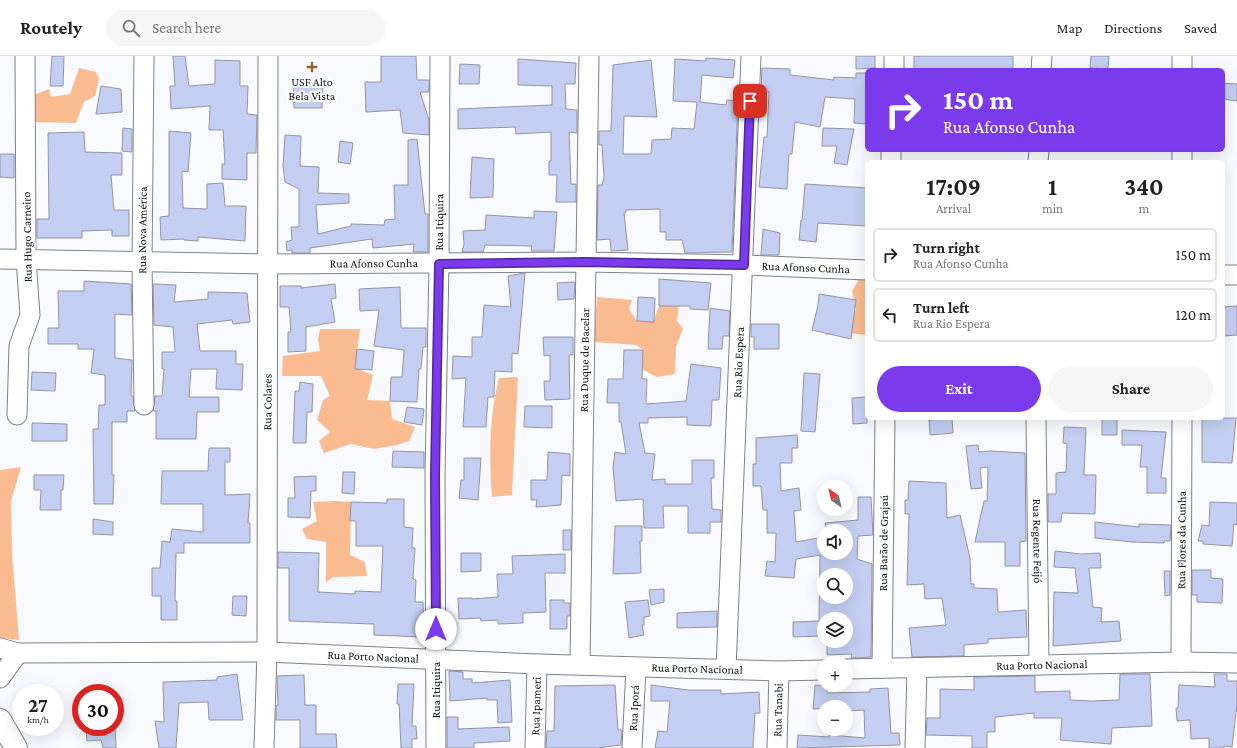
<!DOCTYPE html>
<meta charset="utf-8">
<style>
:root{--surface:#fff;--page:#f6f6f6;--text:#222;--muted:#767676;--line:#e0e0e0;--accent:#7c3aed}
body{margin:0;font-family:"Crimson Pro",serif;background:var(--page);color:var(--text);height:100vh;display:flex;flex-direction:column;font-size:15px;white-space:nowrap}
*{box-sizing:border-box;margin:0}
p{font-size:13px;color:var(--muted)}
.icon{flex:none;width:22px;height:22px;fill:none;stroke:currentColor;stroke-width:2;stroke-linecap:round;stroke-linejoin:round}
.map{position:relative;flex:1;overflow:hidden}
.drawer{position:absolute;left:865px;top:104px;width:360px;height:260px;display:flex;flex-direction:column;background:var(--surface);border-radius:6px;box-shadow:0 4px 16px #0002}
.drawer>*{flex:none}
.hud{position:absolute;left:865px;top:12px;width:360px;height:84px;border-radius:6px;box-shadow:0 4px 16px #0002;background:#7c3aed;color:#fff;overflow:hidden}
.needle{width:26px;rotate:326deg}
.fabs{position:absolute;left:817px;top:424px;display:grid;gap:8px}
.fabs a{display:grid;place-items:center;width:36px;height:36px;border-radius:50%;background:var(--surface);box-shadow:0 4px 16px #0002;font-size:20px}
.speed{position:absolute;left:12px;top:628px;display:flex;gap:8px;font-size:20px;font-weight:700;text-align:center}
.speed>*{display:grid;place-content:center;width:52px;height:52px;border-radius:50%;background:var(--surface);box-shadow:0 4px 16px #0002;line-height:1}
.speed small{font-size:10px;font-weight:400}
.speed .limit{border:6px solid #d22;background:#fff;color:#111}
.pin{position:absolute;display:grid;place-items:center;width:34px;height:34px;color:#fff;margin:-17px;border-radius:8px;box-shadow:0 2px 6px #0006}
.me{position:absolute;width:44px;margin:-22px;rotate:0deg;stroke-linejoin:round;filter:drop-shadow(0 0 3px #0008)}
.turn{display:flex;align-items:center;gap:14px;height:84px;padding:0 12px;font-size:18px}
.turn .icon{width:52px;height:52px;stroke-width:2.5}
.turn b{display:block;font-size:28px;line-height:34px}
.eta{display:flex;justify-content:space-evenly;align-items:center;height:68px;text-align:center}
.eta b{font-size:24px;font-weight:700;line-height:28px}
.action{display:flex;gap:8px;margin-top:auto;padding:8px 12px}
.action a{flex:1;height:46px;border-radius:24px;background:var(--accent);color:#fff;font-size:16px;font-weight:700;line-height:46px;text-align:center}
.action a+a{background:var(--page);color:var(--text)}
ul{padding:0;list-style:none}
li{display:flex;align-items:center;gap:12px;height:54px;margin:0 8px 6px;padding:0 4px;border:2px solid var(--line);border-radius:6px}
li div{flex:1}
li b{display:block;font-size:15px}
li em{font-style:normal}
header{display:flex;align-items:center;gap:24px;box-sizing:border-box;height:56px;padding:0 20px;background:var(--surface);border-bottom:1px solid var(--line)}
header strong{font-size:19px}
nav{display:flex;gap:22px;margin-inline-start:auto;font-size:14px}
.search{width:280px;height:36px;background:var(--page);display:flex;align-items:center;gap:10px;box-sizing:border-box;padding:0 14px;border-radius:22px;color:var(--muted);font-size:15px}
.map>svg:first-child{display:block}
.green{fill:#f9bb8f}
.building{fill:#c3cef2;stroke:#9396a0;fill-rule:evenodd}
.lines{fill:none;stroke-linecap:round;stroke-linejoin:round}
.street-casing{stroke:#7e818c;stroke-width:21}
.highway-casing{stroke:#7e818c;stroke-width:24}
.street{stroke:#fff;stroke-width:19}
.highway{stroke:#fff;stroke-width:22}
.route-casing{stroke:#51269a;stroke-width:10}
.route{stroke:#7c3aed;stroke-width:7}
.poi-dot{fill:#9f5e29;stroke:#fff;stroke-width:1.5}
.labels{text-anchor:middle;stroke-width:4;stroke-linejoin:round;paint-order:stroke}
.poi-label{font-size:12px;fill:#101215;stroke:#fff}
.street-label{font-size:12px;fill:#101215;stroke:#fff}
</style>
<header>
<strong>Routely</strong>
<div class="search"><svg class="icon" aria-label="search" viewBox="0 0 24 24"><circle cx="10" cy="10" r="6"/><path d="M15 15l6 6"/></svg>Search here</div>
<nav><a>Map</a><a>Directions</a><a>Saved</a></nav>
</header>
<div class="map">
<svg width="1237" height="692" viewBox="0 0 1237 692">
<rect width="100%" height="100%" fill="#f9faff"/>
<path class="green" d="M79,12L96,16L99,23L95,40L84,46L76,67L32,66L34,39L49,33L51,41L70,38Z
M862,218H867V279L848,277L825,279L826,272L846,269L856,254L852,235Z
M597,241L632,244L629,253L637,265L653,266L659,250H672L679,244L677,265L683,273L676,291L675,318L657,321L643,314V294L636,289L594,286Z
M320,273H360L355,312L373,319L367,344L390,345L392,363L415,371L409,385L397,389L374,393L351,388L324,397L319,385L330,376L317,364L323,344L330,340L321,320H282L283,300L320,295L318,283Z
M518,321L512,439L492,441C489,401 489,361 499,322Z
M21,411L11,445L12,497L19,584L0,582V414Z
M335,445L351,446L350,499L365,506L367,520L334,521L326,526V486L307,483L302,473L317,465L313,446Z"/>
<path class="building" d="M52,0H64L63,30H50Z
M173,0H185L189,30L215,28V4L240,5V30H248L247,58L257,59L256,97H247V124L222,123V108H225L223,74H209L210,50L171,53L170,30H175Z
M381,0H416L417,24H429V36H420L429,64V79L403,77L400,54L366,56L365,26H381Z
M856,0H875V12L856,13Z
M914,0H1013V14H914Z
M1091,0H1109L1108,13L1090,12Z
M706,2L735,4L733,22L702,19L700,46L726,49L727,44L738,45L732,196L685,197L682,184H666V176H660V153L626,154V157H624L628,194L611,195L610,183L597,184L598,129H602L604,121L602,89H599V75H611L613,9L651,4L657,61L624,60L623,98H651L652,84L671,83L672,72L694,73L697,46L673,45L675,3L706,5Z
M518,3L576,7L575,28H565L566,53L577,54V77L569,76L571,128H576V146H556L557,119H549V105H551V76L516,78L515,71L458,73V53L552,49V30L518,29Z
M460,8L480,9L479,28H459Z
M762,12L790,13V19L834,24V21L856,22V17H867V68L854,67L855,43L825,41L820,71L795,66L792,98H789L787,133L759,131L764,81H767L769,36L761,35Z
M1223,27L1237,28V45L1223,43Z
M293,29L323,30L322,52H294Z
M101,30L121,33L122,56L96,58Z
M123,72L132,73V96L122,95Z
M823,72L854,73L847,109L834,107L837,90H822Z
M169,75L191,77L188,116L182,115L183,152L207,153V128L223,127L225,150H246L245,185L198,181V185L184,184V183L161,184L160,161L169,160Z
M84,76L85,96L122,97V119H111L114,154H129V180H112V174L82,175V182H37V163H49L48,77Z
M285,79L301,80L300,110L319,111L318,137L349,138V147L316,149L318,178L351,170V168L384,169L385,164L395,163L394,129H408V84L417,83L425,158H428V196H413L414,188L373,192L372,183L310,192V197H292V194L287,195L286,186L292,184L291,171H299V133L285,126L283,110Z
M340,85L353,87L350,108L338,106Z
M0,98H14V122L0,121Z
M472,101L494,103L493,141L470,142Z
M805,128L867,132V170L818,167L816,186L799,184L801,164H802Z
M534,155L557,156L554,195H531L532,190L485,189L483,196H462L464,188L463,175L485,174L486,159L534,162Z
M763,173L780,177L779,199H761Z
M525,217L518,298L512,297V316L495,315L494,341H488L486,371H463L466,322L452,323L453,300L472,301V281H482L484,249L511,251L508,220Z
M659,223L711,227L708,254L690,253V250H659Z
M84,225L131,228L132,259L115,258V302L132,304L131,340H133L135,355H127V366H112V419H114L113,448H94L93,373H98L99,349H105V319L91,317L94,293H78V288H48V272H59L58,235H84Z
M575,226L574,243L558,244L557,227Z
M153,228L176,229L174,246L208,243V236L247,237L250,266L233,268L232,264L197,268L200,295H236V308H243L242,334L216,333L217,313H191L189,341H219V356H197L196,383H156V355H153L155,340H162L164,313H162V296H175L173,271L154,269Z
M335,228L336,242L331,243L335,266L306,271V295L288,296V276H291L289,251H280V230H301V232Z
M400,231L401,272H426V291H423L421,313H419L417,346L390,345L391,321H402L404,294L374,290L379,254L360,255L359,233Z
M819,238L856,244L851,283L812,274L818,249Z
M638,241L655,242L654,266L637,265Z
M1237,250V279L1223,280V251Z
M710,252L730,255L729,280H723L722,293H708Z
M751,268H779V293H754V281H751Z
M543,281H573V299H569L570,343L545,344L544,325H550V299L544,300Z
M357,293L374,295L372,314L355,313Z
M624,294H643L642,323H647L646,348L686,345L691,308L721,312L719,344H712L711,370L687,369V361L648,362V367H639L645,397L655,398L652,424L665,423V428H692V404H714V422H711L712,453L721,454V466H710V477H688V450H663L664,472H644L643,443L616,445L613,412L615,396L626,398L621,366H619V347H607L608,323H623Z
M32,316L56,317L55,335L31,334Z
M804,317L820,318L815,376L801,375Z
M300,326L313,328L312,356H307L306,387H293L295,335H299Z
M867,341V367L853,368L852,342Z
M525,350H552V372L524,371Z
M407,351L424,353L422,369L404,366Z
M952,362L953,377L930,379L929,364Z
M1102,362H1117V379H1102Z
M1202,362H1236L1232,407L1202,406Z
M32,367L67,368V385H32Z
M1064,371L1086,372L1084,419H1096L1095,458L1062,457L1061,466H1048V438H1056V417L1066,416L1067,388L1063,387Z
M1122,374L1166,376L1161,422H1166V437H1147V411H1140L1142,389H1122Z
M797,379L798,392H792V407H780L781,435L799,432L801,454L794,455L796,486L824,481V497H846V475H826L825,467L858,464V441H871L873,479L858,480L857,503L872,508L871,601L851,602L852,598L827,599V585H846V563H824V580L793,581V566L819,565L820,499L796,503L794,522L765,520L767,505L775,506L776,477H767V454H763L761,430H753V408H756V382ZM824,519H846V541H824Z
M978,389L979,396L990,395L1025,397L1026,485L1020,486V510H1005V486H975L984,445H987L988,411L980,412L982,432L971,433L966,390Z
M209,392H230V406H225V439L250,438L248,467H250V487H184V497H176L175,545H177V564H161V540H152V512H160L162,485L170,486L172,473L203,476V448H161L162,415H208Z
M393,395L424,396V412L392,411Z
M548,396L570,398V420L562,419L561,449L536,451L537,444H531V424H547Z
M464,402H481L478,444L459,442L461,424H464Z
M343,416H355L354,438L342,437Z
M34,419H64L63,434H61V454H40L41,434H34Z
M316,420V435H311L310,462L288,461V442H295L294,421Z
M909,425L946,427L947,462L960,459L970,502L971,528H974V532L997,533L998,556L1026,554L1027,581L988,583V587L964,589V600L912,601L909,572L946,569L942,542L925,543L924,528L907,529L909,458H905V444H908Z
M387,443H404V471L413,472L412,492H415L413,523L416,524L415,546H423L424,581L374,579V568L289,565V512H278V496L319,497L318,536L355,538V535L381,536L383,490H356V465H350L351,446L387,447Z
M1210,446L1237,447V469L1234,468L1232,490L1203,488V485H1198L1202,469L1209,470Z
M93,463L113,466V479L93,478Z
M1095,466L1139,471V468L1171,469L1170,485H1164V487L1132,486L1095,482Z
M615,470H642V485H640L641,517L613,518Z
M563,474H571V494H563Z
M1055,495L1081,498L1100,497L1101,512H1089L1093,551L1102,552L1101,566L1119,565L1121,585L1053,590L1054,536L1078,537L1075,512L1054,511Z
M461,497H481V515L461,516Z
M565,498V517H545L546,556L523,557V567L498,568V564L481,565L480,562L459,563L458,542H472V543L498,541L497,518H513L512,500Z
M1192,514H1211V522L1223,523L1222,547L1197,546V539H1192Z
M1164,515H1170V539L1165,540Z
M664,533V546L651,549L649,534Z
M233,540H247L246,560L232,559Z
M550,544H564V547H570V560H567V573H550Z
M648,544L650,560L644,561V569H642L644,579L629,582L625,546Z
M717,555V571L677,572V557Z
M449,615L463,616V623H472V627L510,624L512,666L498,667L497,644H487V642L450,645Z
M237,618L243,664H209L208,646L179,647L176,692H159L155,665L164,666L163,626L217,624V621Z
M1120,618H1150L1152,670L1112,672L1111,688L1060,684L1062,662H1034V657L995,661V676H987V692H972V680L926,679L927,662H940V633L974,634V621L1035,620V636L1070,635V644L1092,645L1119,644Z
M1214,618H1227V625H1237V648L1232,691L1224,690V692H1209V682L1191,683L1190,664L1177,665L1176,652H1178L1179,629L1215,631Z
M304,619L305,649H316V678H336L337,692H300V664H276V650L278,649L277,620Z
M398,628H414L412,670H416L417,683H412V692H401L399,648H397Z
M615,629L618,674H622L621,689L597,692H546L547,675H554L555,630Z
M651,629L688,634H721V638L759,636L760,657H755L753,692H655L658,675L667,676L670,645H651Z
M815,629L827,630V637L870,636V633L888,632L891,677H899L900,689L797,692L798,679L829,681V679L865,682L864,654L846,655V651L813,653Z
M447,661H458V673L509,671L510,685L474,687V692H447Z
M86,671H115L116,692H103L101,684L87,685Z"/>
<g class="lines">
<g class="street-casing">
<g id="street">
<path d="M1182,0V14"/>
<path d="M894,14V0"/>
<path d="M1041,14L1042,0"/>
<path d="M1182,94V106"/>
<path d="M891,106V94"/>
<path d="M1038,106L1039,94"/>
<path id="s1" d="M0,203L267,208L586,206L744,209L867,214"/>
<path d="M1223,219H1237"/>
<path id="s2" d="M144,349L142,206L144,0"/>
<path d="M17,359L19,290L30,259L26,203L25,0"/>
<path id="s3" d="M1036,362L1039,609"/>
<path id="s4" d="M0,592L18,597L267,596L537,608L779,615L824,614"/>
<path id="s5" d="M1181,606L1182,362"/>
<path id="s6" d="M580,608L589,0"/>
<path id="s7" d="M882,612L885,362"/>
<path id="s8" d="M726,613L751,0"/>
<path id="s9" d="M846,613L1181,606L1237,607"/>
<path d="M0,622L18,597"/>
<path id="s10" d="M264,692L267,596L268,0"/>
<path id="s11" d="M436,692L435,419L439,208L440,0"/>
<path id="s12" d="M535,692L537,608"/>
<path id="s13" d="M632,692L636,612"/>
<path id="s14" d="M777,692L779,615"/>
<path d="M915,692L917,612"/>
</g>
</g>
<g class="highway-casing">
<path id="highway" d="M0,664L16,692"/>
</g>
<use href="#street" class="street"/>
<use href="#highway" class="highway"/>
</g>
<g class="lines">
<g class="route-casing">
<path id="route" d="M436,573L435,419L439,208L586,206L744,209L750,45"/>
</g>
<use href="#route" class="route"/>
</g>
<path class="poi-dot" d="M310 5h4v4h4v4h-4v4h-4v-4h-4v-4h4z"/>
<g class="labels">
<g class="poi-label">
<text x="312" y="30">USF Alto<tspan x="312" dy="14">Bela Vista</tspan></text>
</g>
<g class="street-label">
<text dy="4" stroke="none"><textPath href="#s11" startOffset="526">Rua Itiquira</textPath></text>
<text dy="4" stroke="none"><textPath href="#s2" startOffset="175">Rua Nova América</textPath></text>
<text transform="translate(27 181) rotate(-91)" y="4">Rua Hugo Carneiro</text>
<text dy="4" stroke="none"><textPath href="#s1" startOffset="374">Rua Afonso Cunha</textPath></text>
<text dy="4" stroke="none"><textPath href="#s1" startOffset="806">Rua Afonso Cunha</textPath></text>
<text dy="4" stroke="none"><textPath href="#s6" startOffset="304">Rua Duque de Bacelar</textPath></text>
<text dy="4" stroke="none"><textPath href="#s8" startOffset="307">Rua Rio Espera</textPath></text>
<text dy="4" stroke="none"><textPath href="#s10" startOffset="346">Rua Colares</textPath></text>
<text dy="4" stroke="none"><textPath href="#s5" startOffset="122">Rua Flores da Cunha</textPath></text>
<text dy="4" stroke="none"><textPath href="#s3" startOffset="123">Rua Regente Feijó</textPath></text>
<text dy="4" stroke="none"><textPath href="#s7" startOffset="125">Rua Barão de Grajaú</textPath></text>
<text dy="4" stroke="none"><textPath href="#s4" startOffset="374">Rua Porto Nacional</textPath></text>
<text dy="4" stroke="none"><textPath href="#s9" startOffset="196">Rua Porto Nacional</textPath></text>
<text dy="4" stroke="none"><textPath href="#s4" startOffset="698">Rua Porto Nacional</textPath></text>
<text transform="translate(436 634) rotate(-90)" y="4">Rua Itiquira</text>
<text dy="4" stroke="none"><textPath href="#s12" startOffset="42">Rua Ipameri</textPath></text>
<text dy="4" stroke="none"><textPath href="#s13" startOffset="40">Rua Iporá</textPath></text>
<text dy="4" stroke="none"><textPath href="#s14" startOffset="38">Rua Tanabi</textPath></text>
</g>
</g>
</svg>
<div class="fabs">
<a><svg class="needle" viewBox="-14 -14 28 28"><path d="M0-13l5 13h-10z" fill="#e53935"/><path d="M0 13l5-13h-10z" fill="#767676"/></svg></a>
<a><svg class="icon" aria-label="sound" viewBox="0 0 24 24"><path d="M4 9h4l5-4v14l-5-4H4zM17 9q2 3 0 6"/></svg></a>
<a><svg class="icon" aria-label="search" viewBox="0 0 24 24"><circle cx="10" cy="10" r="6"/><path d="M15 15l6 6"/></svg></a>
<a><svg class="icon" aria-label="layers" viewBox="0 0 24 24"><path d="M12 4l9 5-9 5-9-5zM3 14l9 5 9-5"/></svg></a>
<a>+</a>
<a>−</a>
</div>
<div class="speed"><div>27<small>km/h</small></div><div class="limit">30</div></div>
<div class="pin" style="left:750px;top:45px;background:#d93025"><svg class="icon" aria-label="arrive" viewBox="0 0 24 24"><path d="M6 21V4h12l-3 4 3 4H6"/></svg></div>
<svg class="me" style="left:436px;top:573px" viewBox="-20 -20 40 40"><circle r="19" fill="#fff"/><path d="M0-13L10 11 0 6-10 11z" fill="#7c3aed"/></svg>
<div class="hud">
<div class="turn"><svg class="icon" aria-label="right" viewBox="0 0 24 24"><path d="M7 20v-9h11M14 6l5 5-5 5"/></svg><div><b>150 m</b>Rua Afonso Cunha</div></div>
</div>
<section class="drawer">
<div class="eta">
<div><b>17:09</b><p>Arrival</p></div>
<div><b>1</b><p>min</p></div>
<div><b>340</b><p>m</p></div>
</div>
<ul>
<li><svg class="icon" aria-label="right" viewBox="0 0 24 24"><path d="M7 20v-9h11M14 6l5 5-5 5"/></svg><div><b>Turn right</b><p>Rua Afonso Cunha</p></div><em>150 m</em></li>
<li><svg class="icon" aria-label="left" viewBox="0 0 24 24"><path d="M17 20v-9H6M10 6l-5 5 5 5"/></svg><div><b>Turn left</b><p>Rua Rio Espera</p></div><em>120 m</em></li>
</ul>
<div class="action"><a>Exit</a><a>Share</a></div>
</section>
</div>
